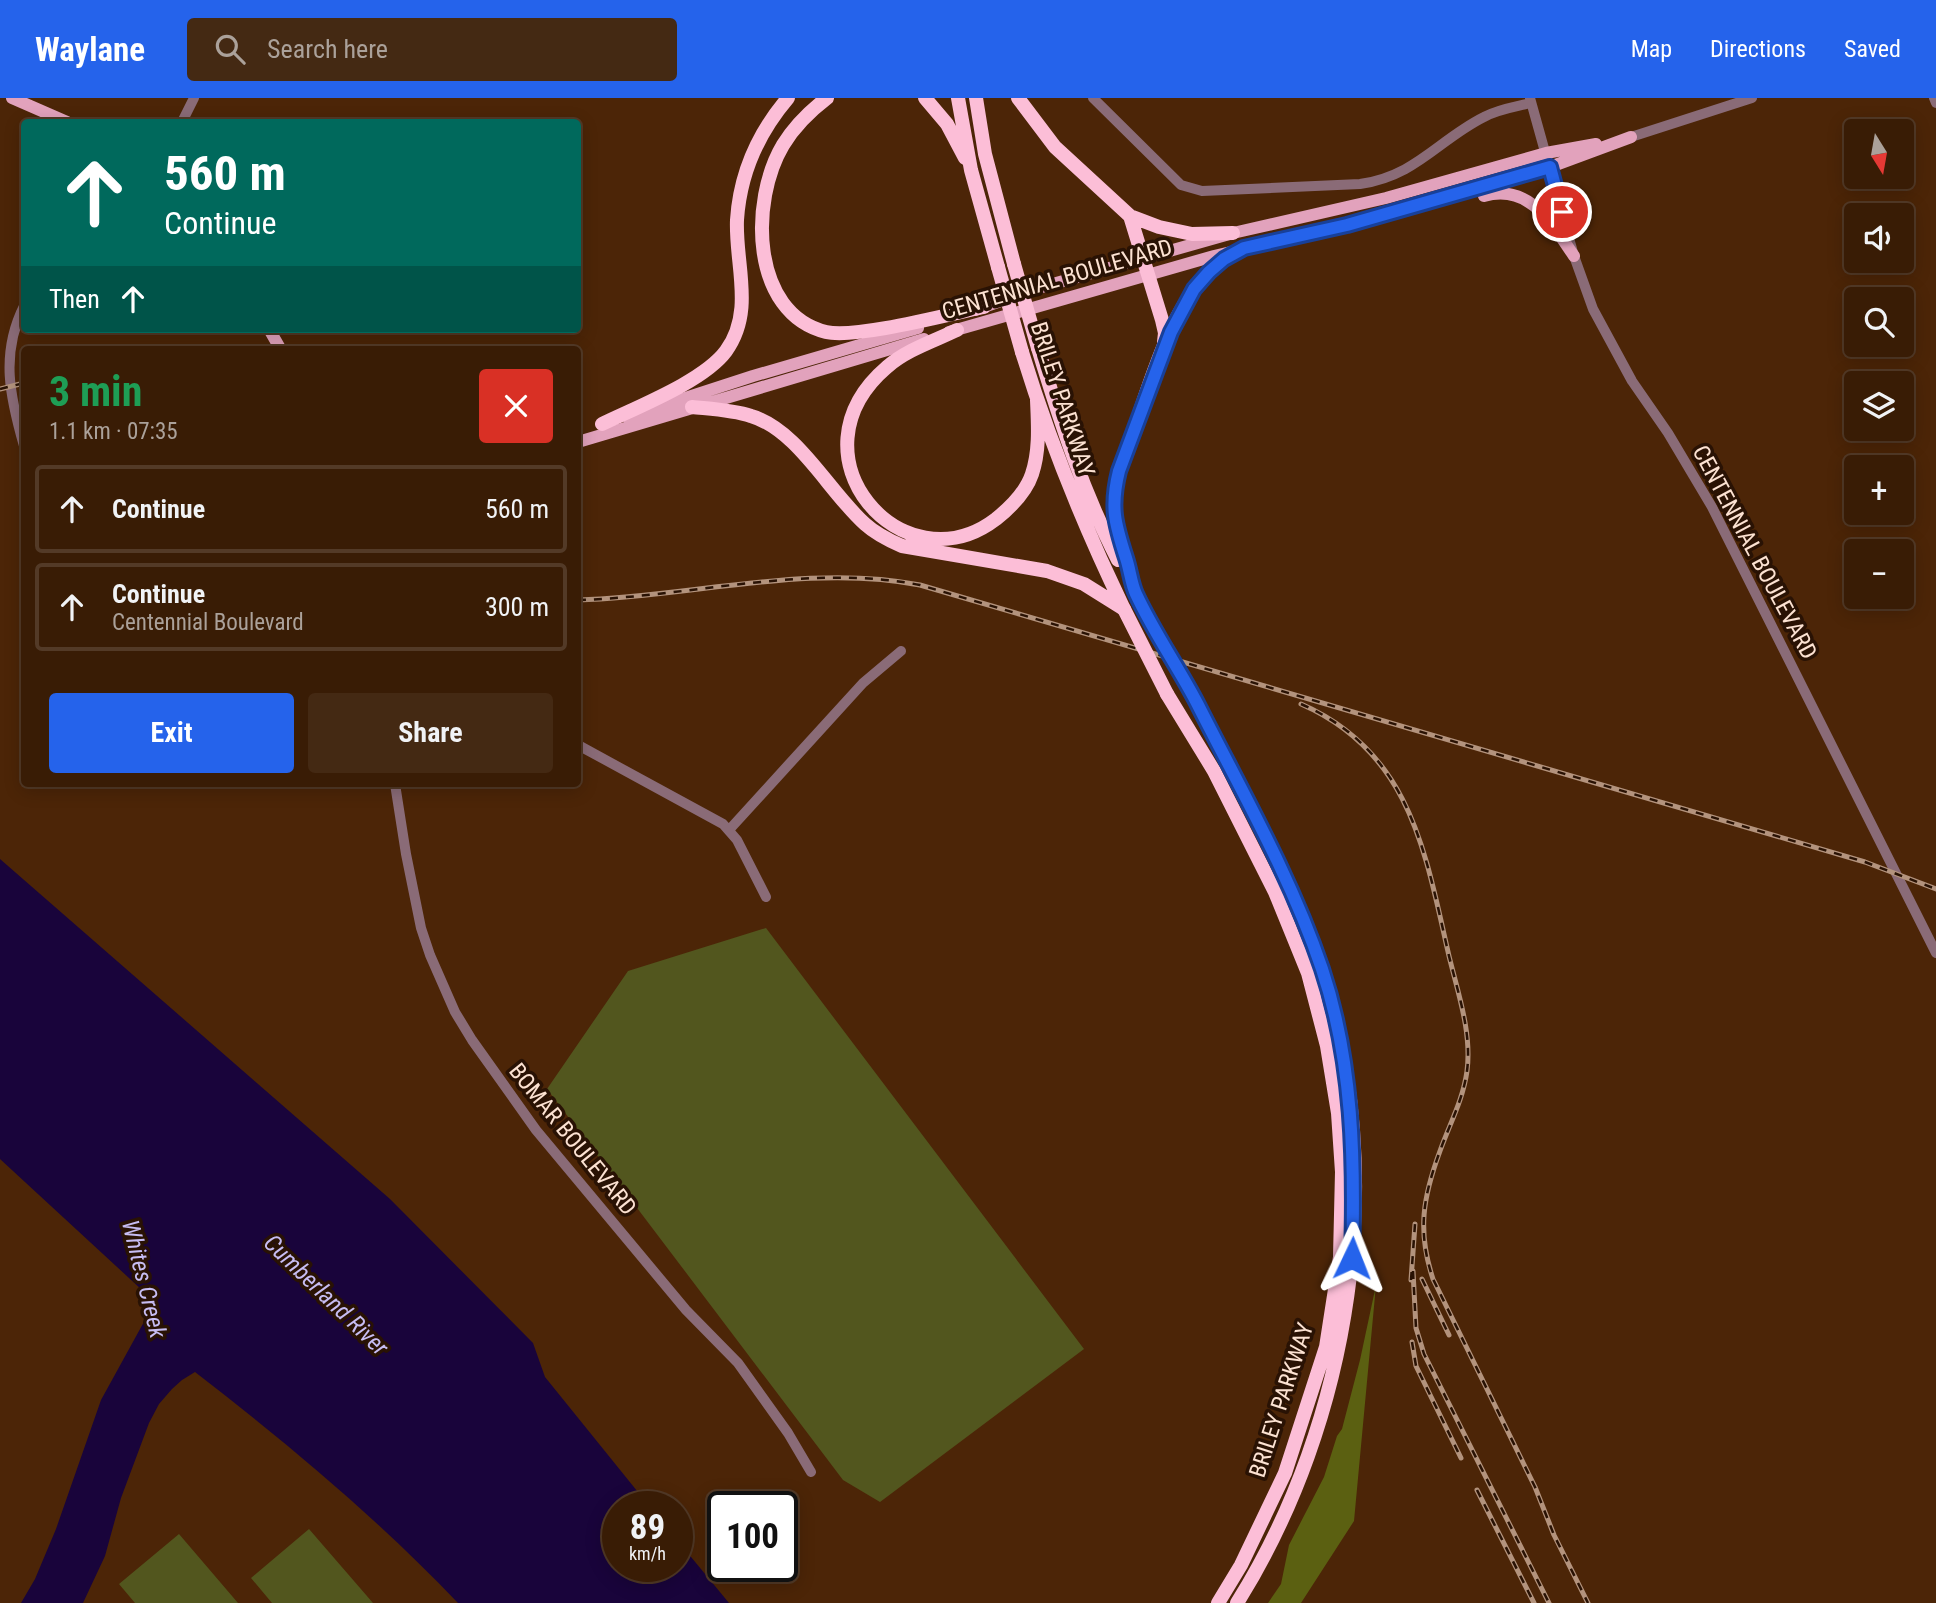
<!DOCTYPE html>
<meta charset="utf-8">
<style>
:root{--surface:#391c05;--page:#442913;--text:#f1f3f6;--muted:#aba19a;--line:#533a27;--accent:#2563eb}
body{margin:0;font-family:"Roboto Condensed",sans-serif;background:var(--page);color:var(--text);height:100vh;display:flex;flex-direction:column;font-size:26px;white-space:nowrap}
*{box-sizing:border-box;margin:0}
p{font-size:23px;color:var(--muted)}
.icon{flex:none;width:38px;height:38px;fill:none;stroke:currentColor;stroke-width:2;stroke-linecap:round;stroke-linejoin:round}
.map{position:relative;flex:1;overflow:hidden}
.details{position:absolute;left:21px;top:248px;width:560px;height:441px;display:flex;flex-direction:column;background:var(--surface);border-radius:7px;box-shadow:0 4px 18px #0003,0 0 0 2px var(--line)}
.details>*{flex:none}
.guide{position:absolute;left:21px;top:21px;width:560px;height:214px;border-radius:7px;box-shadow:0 4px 18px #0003,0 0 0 2px var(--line);background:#00695c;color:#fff;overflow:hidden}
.needle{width:46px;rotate:169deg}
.tools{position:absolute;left:1844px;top:21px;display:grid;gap:14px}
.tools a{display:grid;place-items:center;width:70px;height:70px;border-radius:7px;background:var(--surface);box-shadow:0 4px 18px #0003,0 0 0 2px var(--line);font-size:35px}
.speed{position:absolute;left:602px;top:1393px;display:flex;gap:14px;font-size:35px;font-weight:700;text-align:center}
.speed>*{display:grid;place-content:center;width:91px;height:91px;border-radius:50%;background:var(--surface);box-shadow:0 4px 18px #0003,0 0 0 2px var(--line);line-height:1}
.speed small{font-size:18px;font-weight:400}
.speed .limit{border:4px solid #111;border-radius:10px;background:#fff;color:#111}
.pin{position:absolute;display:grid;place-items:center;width:60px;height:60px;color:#fff;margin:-30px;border:4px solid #fff;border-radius:50%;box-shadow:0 2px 7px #0007}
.me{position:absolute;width:77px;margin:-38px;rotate:2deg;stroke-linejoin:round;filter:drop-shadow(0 0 5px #0008)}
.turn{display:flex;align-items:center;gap:24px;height:147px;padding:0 28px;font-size:32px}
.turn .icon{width:91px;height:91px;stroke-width:2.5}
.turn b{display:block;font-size:49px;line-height:60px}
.then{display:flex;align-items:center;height:66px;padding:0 28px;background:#0003;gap:14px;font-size:26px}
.round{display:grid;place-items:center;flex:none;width:74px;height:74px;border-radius:7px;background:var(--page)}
.summary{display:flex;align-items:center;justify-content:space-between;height:119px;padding:0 28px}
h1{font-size:42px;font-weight:700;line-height:52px;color:#1e9e55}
.primary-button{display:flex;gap:14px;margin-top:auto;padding:14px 28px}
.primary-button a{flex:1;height:80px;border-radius:7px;background:var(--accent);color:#fff;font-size:28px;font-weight:700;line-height:80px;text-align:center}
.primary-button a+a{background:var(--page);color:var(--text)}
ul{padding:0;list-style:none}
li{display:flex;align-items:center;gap:21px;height:88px;margin:0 14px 10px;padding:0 14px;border:4px solid var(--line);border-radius:7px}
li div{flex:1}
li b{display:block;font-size:26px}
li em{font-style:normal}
header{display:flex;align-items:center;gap:42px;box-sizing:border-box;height:98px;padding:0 35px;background:var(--accent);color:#fff}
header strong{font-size:33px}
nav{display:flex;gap:38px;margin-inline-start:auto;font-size:24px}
.search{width:490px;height:63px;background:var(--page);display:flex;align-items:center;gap:18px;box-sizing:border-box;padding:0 24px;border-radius:7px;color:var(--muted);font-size:26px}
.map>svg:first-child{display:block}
.green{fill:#52561e}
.forest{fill:#5b6011}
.water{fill:#19043b}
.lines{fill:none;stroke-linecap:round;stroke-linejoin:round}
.minor{stroke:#8a6b77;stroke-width:10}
.major{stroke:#e2a2bc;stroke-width:12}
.highway{stroke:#fcbed7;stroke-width:14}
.rail-casing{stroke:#b3937d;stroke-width:5}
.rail{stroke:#291204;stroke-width:2.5;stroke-dasharray:8;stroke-linecap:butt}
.highway-bridge{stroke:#fcbed7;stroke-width:14}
.route-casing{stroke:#184099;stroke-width:18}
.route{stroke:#2563eb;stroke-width:12}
.labels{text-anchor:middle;stroke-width:7;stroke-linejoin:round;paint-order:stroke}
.street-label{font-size:23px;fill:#fce2d2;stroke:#291204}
.water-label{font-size:24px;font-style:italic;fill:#c7bdf3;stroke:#291204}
</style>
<header>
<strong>Waylane</strong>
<div class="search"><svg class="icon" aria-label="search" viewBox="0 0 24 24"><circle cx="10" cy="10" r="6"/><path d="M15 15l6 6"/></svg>Search here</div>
<nav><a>Map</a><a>Directions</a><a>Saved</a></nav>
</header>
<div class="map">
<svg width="1936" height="1505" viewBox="0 0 1936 1505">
<rect width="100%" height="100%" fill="#4c2507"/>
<path class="green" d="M766,830L1084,1251L880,1404L843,1382L547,991L628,873Z
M309,1431L373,1505H272L251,1480Z
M179,1436L238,1505H135L119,1486Z"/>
<path class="forest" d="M1376,1187L1354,1423L1301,1505H1268L1281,1486L1289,1447L1324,1379L1337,1338L1342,1331L1360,1262Z"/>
<path class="water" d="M0,761L390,1101L533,1245L545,1279L650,1409H618V1468H677V1442L729,1505H458C378,1421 287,1345 195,1274L182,1282L172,1291L159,1306L149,1325L121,1400L105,1458L83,1505H21L35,1481L56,1431L101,1302L145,1222L142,1192L0,1061Z"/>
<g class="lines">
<path class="minor" d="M1093,0L1181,87L1202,93L1360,86C1416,78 1438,42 1484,19C1499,11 1515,9 1531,5
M1530,0L1574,158L1593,211L1632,283L1668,335L1712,409L1936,855
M1934,0L1936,5
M182,24L194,0
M1631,39L1752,0
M24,208C0,256 10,299 24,348
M578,647L723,726L737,742L766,799
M395,686L406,756L421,830L430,857L455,914L472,942L536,1032L686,1212L738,1265L788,1335L811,1374
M729,732L863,585L901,553"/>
<path class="major" d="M12,0L67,24
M1484,98C1530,85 1552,126 1574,158
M975,212L1035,191L1233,135L1386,100L1546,55L1596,46
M269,231L281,252
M949,234L1214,158L1347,127L1509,82L1550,69L1631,39
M627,319L753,278L918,230
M578,344L924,241"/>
<path class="highway" d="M827,0C810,13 794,29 783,47C750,102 750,215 826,234C856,241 950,216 984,209
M925,0L947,26L965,60
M958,0L971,72L998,169
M976,0L985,56L1014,166
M1018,0L1055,49L1130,118L1159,129L1192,136L1233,135
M1130,118L1162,222L1165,235L1164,244
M957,232C934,243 906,252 887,269C784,357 903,492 996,421C1011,409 1026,394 1032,376C1040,352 1038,326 1037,302
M1038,250C1060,323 1083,394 1118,462
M1022,254C1049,342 1083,426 1123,509
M692,309C711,311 733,312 751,318C798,332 829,394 865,426C876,436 888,442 902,448L1047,473L1084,486L1124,511
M602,326C637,309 704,283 726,253C755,213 735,166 737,122C740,76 759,34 788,0
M1131,486L1148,519
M1135,494C1123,448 1106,421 1119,373C1143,313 1163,219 1209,174C1219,163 1231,157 1244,150
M1167,596L1214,673L1275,794L1308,875L1327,948L1338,1015L1342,1074L1340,1159L1326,1249L1285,1375L1241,1467L1218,1505
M1196,604C1240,692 1292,779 1322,872C1389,1078 1351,1323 1237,1505"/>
<g class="rail-casing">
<path id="rail" d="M0,291L24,285
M578,502C690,499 809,465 920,487L1865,764L1936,791
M1301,606C1411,654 1425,754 1449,858C1458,895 1472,935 1467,973C1463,1002 1450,1025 1440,1053C1423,1099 1417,1133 1433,1181L1535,1389L1554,1437L1588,1505
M1413,1173L1416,1230L1424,1256L1549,1505
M1422,1181L1449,1237
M1411,1182L1415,1126
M1412,1244L1416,1268L1461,1360
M1477,1392L1534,1505"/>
</g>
<use href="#rail" class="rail"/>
<path class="highway-bridge" d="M1014,166L1038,250
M998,169L1022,254
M1124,511L1167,596
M1148,519L1196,604"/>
</g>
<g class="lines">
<g class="route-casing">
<path id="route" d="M1352,1160C1355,1063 1353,964 1322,871C1291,779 1242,694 1198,607C1179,570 1154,535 1136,496C1131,485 1130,472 1126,460C1115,426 1110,409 1119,373L1171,234L1194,191L1209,174L1224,161L1244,150L1347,127L1550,69L1562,114"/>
</g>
<use href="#route" class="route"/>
</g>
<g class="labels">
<g class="street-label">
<text transform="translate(1057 181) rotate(-16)" y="8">CENTENNIAL BOULEVARD</text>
<text transform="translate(1063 301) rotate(72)" y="8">BRILEY PARKWAY</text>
<text transform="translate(1755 454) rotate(62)" y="8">CENTENNIAL BOULEVARD</text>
<text transform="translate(573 1041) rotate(51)" y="8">BOMAR BOULEVARD</text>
<text transform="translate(1281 1302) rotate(-72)" y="8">BRILEY PARKWAY</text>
</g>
<g class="water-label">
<text transform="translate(144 1181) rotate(76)" y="8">Whites Creek</text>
<text transform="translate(326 1197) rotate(44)" y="8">Cumberland River</text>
</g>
</g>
</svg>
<div class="tools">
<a><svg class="needle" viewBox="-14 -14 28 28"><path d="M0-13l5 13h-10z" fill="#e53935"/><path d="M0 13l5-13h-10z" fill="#aba19a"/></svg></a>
<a><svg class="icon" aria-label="sound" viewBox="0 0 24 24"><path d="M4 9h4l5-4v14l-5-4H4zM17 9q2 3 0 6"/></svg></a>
<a><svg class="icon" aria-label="search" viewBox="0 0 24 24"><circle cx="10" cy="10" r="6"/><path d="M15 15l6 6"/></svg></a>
<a><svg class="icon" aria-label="layers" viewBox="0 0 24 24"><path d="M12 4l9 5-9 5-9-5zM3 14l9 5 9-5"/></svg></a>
<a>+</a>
<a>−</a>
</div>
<div class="speed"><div>89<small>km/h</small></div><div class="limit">100</div></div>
<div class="pin" style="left:1562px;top:114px;background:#d93025"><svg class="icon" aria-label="arrive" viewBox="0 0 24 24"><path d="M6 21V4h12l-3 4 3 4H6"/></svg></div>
<svg class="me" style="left:1352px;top:1160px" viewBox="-20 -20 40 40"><path d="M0-17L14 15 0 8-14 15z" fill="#2563eb" stroke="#fff" stroke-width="4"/></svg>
<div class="guide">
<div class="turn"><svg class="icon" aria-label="ahead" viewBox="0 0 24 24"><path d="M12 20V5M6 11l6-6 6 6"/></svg><div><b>560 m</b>Continue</div></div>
<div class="then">Then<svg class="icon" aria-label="ahead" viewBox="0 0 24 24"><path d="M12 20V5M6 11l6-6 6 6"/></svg></div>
</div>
<section class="details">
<div class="summary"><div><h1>3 min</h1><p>1.1 km · 07:35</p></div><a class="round" style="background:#d93025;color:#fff"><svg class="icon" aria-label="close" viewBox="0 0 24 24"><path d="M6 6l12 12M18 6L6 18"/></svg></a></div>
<ul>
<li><svg class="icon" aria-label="ahead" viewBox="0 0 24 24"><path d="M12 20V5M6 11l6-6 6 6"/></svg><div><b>Continue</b></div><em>560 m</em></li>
<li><svg class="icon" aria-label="ahead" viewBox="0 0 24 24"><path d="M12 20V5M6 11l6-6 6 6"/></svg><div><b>Continue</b><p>Centennial Boulevard</p></div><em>300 m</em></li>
</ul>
<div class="primary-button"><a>Exit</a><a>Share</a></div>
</section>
</div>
